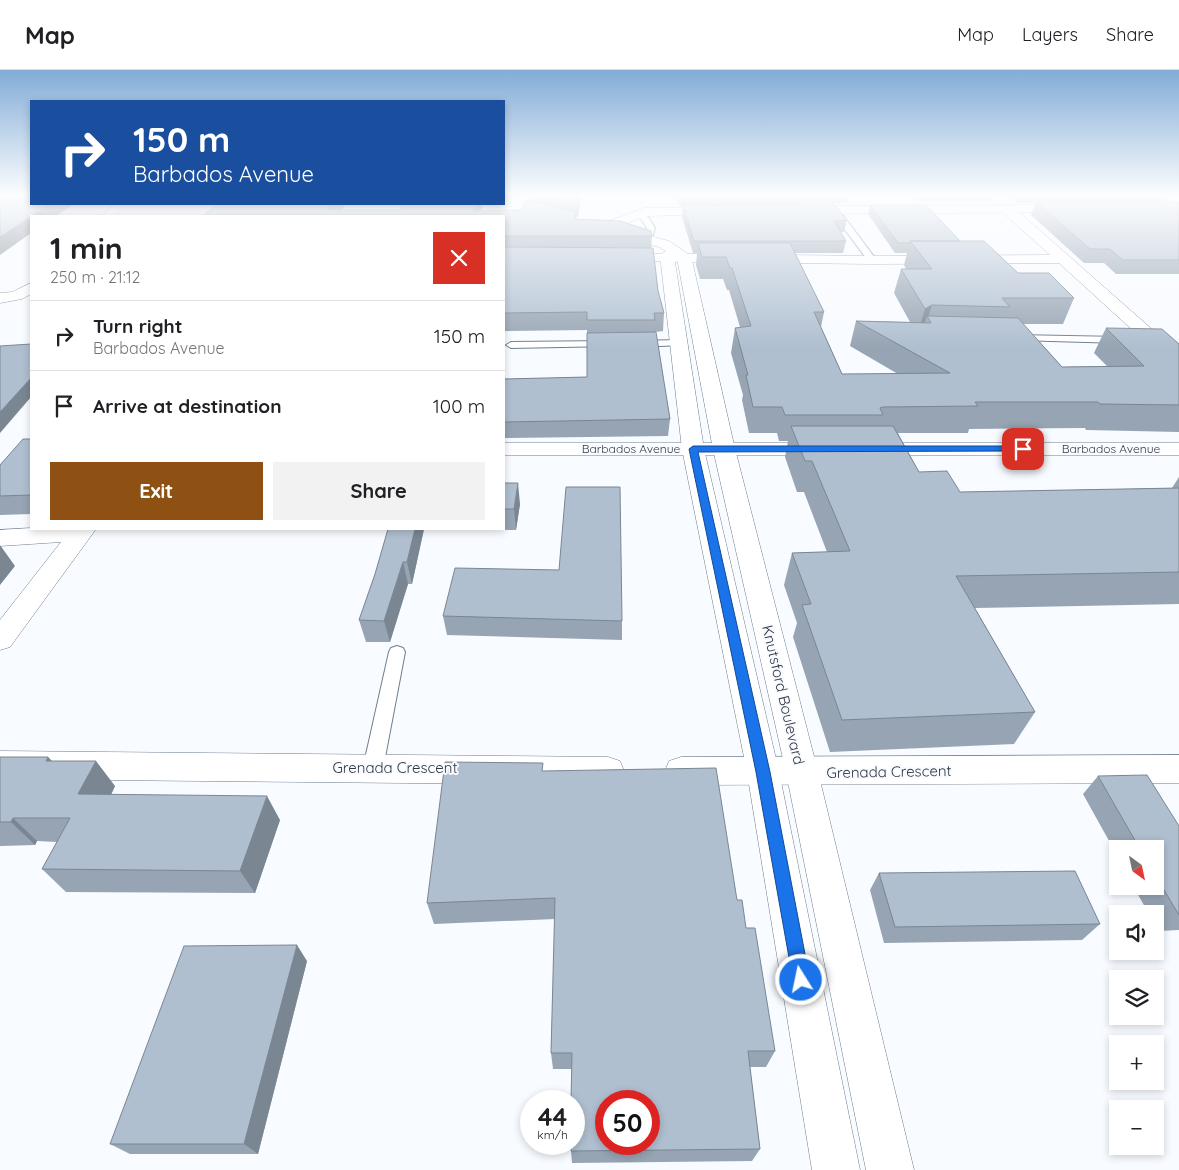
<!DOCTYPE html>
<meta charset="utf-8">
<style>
:root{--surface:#fff;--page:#f2f2f2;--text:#202124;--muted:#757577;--line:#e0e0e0;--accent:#8e5113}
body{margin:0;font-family:Quicksand,sans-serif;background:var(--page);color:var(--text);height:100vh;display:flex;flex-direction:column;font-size:19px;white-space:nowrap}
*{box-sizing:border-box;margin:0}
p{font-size:16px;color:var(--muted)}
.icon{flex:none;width:28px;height:28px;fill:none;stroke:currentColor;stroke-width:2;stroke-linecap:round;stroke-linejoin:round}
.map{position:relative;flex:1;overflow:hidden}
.panel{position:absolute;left:30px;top:145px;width:475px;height:315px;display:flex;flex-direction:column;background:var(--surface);border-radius:0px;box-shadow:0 2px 8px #0003}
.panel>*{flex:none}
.top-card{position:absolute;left:30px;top:30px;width:475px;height:105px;border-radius:0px;box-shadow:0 2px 8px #0003;background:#1a4fa0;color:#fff;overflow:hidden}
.needle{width:32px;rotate:147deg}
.buttons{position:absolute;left:1109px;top:770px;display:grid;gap:10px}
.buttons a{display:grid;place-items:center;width:55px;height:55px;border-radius:0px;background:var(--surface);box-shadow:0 2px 8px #0003;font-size:25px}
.speed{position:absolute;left:520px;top:1020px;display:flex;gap:10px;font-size:25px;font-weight:700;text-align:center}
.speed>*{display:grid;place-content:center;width:65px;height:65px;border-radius:50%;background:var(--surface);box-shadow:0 2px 8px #0003;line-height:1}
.speed small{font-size:12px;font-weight:400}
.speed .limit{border:8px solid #d22;background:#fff;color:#111}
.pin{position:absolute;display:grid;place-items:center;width:42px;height:42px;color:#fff;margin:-21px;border-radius:10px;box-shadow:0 2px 8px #0006}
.me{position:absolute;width:55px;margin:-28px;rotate:350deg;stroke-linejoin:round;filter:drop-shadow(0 0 4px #0008)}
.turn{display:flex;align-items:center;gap:18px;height:105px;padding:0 20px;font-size:22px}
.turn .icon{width:65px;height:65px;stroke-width:2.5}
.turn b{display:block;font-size:35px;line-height:42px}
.round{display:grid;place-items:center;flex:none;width:52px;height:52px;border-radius:0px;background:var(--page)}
.summary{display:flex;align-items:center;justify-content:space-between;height:85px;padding:0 20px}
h1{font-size:30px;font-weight:700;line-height:38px}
.button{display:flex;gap:10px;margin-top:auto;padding:10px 20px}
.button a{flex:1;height:58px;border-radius:0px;background:var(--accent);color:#fff;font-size:20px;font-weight:700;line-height:58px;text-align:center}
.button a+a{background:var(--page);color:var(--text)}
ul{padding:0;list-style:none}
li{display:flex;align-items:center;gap:15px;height:70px;padding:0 20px;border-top:1px solid var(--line)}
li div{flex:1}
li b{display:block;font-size:19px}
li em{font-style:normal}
header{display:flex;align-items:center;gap:30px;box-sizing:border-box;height:70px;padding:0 25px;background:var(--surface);border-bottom:1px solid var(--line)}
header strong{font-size:24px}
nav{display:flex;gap:28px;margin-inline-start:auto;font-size:18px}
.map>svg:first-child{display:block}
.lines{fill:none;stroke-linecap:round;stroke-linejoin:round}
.lane-casing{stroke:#6f7e8e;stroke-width:2}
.street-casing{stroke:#6f7e8e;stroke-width:1}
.secondary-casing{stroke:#6f7e8e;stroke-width:1}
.lane{fill:#fff;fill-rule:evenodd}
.street{fill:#fff;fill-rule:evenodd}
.secondary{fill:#fff;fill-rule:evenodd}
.wall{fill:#96a4b3}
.shaded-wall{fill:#7a8692}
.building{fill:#afbfd0;stroke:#7a8692;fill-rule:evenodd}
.route{fill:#1a73e8;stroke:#114b97}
.labels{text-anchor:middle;stroke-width:4;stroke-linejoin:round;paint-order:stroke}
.far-street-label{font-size:12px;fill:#333940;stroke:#f8fbff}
.street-label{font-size:15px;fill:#333940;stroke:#f8fbff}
</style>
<header>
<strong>Map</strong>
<nav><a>Map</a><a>Layers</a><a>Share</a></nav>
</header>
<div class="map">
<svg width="1179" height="1100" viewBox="0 0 1179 1100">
<rect width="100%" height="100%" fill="#f8fbff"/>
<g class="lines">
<g class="lane-casing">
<path id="lane" d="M831,137H837L875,188V192H869L831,141Z
M635,141C646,140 650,150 655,158L653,165L646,170L639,168L646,162L647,158L641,149L635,145Z
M1016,265L1121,267L1126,270L1121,273L1012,270L1011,268Z
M679,270L684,273L683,275L636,277L631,274L636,271Z
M609,271L614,274L613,276L511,278L506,275L511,272Z
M397,576L403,578L405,582L383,698L380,704L373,706L366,704L363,698L389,582L391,578Z"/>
</g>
<g class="street-casing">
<path id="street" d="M115,134H128L115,146H102Z
M1007,135L1012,136L1179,283V298L1173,297L1059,193L872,194L616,191L609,187L616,183L872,186L1050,185L1002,142L1001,139L1002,136Z
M31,213V224L22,229L0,233V223L12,222Z
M504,373H825L833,374L836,379L833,384L825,385H504Z
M870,373H1179V385H870L862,384L859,379L862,374Z
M31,458L96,459L10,577L0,580V550L61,472L0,476V460Z
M0,681L608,687L620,691L624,701L620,711L608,715L0,709Z
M1179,685V713L681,715L669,711L665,701L669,691L681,687Z"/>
</g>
<g class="secondary-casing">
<path id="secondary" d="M508,124H520L519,131L527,136L562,146L564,149L557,153L517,142L507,132Z
M1071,135L1076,136L1077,139L1076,142L802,144L796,140L802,136Z
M719,137L725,141L724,144L646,146L617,157L669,171L691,186L735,379L818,702L914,1100H866L786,702L713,379L677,188L674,186L704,379L779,702L860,1100H812L747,702L682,379L660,185L666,181L659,177L611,164L610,160L603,162L596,158L598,155L644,138Z"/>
</g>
<use href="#lane" class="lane"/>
<use href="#street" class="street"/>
<use href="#secondary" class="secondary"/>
</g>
<path class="wall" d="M529,124H580L578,147H576V149L652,166L651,178L658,221L664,243L663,261L655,262L670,349L668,366L504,368V309L587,307V260L504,261V146H203L217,134H346L342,140H400L403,134H483L481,141L522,140L529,131Z
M678,124H849L848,133L679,136L678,132Z
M910,124H994L992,131H916Z
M1009,124H1169L1165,132H1179V204H1116L1104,193H1084L1031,145L1036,133H1018Z
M870,135L960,171L1018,203L1074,228L1063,254H1023L1062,297L1107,296L1094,283L1106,258L1179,274V362L1086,360L1085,358L969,359L968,363H898L919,402L960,422L1172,418L1179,407V534L975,538L1035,642L1014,674L830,682L793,567L797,553L784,515L792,483L827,482L804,422H797L785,387L788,371H779L777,363H749L742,330L743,325L731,283L735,258L740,257L729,220H727L723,209H700L696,195L697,183H693L682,147L683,136L847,150L844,162H841L846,171L843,183H795L824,242L821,257L842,304H898L850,276L856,251L910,252L894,223L901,199H906L904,195L907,183H895L868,144Z
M31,369V444L0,445V395Z
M504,413L520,434L516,460L424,459L412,514H408L390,572H366L359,550L375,504L388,459H504Z
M559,500L622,551V570L447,565L443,546Z
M0,687H48L52,691L115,716L111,725L280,750L255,823L66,822L42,799L57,772L37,771L35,775L0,776Z
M543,701L737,830L746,858L775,981L766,997H750L760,1079L752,1091L572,1093L571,1081L572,999H553L551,983L555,849L434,854L427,833Z
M1098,706L1179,756V860L1158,861L1155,855V844H1149L1133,816H1155V779H1118V787L1083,724Z
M879,803L1100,854L1082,870L884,873L870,820Z
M307,891L258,1084H130L110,1074Z"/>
<path class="shaded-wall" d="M579,124H580V130L578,147V133Z
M50,134H74L56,146H32Z
M332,134H346L337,146L327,140Z
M476,134H483L479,146L473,141Z
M31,146V163L0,185V167Z
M932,235L928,248L927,246L922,263L917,265L925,239Z
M31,308V327L0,363V342Z
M518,413L520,434L516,460L514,439Z
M415,459H424L412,514L407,492Z
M0,475L15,496L0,515Z
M403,492L408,514L390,572L384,551Z
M48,687L70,711L46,691Z
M96,691L115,716L99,749L78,724Z
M267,726L280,750L255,823L240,801Z
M13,748L37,771L35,775L11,752Z
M297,875L307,891L258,1084L244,1074Z"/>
<path class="building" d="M0,124H31V134H50L0,167Z
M542,124H579L578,133L548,127Z
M679,124H714L680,125Z
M525,130L576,142L575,149L620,151L651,161L652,166H504V146H203L217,134H332L327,140H400L403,134H476L473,141L522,140Z
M1036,132H1179V190H1123L1110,179H1090Z
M834,134L847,150L834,151L846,171H694L683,136Z
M870,135H926L960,171H910V173H898Z
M910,171H984L1018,203H1049L1074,228H1002L1010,237L932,235L925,239L901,199H932Z
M698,173H790L824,242H814L842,304L950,303L856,251L931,253L927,246L1018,248L1062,297L1144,296L1106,258L1162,259L1179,274V335L1100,334L1098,332H975L978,336L883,337L880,338L883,345H785L782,337H753L746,305H748L735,258L751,256L732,198H730L726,187H702Z
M504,177L653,178L658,221L664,243H654L655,250H587V242L504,243Z
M656,262L670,349L504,352V309L587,307V263Z
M31,274V308L0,342V276Z
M791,356H893L919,402L947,401L960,422L1179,418V502L956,506L1035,642L842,650L802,535L811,534L792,483L850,481L812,391H805Z
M23,369H31V425L0,426V395Z
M504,413H518L514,439H504Z
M566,417H620L622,551L443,546L455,498L559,500Z
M388,459H415L407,492H403L384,551L359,550L375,504Z
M0,687H48L46,691H96L78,724L267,726L240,801L42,799L70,748H13L11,752H0Z
M445,692L543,693L542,701L716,698L737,830H742L746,858H755L775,981H748L760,1079L571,1081V1074H574V1031H571L572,983H551L555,828L427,833ZM606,1031H649V1074H606Z
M1147,705L1179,756V845L1155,805V779H1140L1098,706Z
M1075,801L1100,854L895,857L879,803Z
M297,875L244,1074H110L184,876Z"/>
<linearGradient id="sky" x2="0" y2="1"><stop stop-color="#82acd6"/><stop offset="0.45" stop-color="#fcfdff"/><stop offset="1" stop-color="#fcfdff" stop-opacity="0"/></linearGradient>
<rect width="1179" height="278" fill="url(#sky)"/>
<path class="route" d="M693,376H1023L1027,379L1023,381L698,382L770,702L810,910L807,916L801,919L795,916L793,910L756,702L689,379Z"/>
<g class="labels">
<g class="far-street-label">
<text x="631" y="383">Barbados Avenue</text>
<text x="1111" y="383">Barbados Avenue</text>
</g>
<g class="street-label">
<text transform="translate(783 625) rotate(77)" y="5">Knutsford Boulevard</text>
<text x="395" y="703">Grenada Crescent</text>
<text transform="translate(889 702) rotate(-1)" y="5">Grenada Crescent</text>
</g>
</g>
</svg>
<div class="buttons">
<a><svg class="needle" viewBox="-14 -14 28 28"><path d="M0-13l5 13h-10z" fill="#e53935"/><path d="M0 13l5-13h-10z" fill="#757577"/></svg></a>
<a><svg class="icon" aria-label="sound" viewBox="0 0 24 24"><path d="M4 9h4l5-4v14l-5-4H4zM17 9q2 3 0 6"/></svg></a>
<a><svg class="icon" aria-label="layers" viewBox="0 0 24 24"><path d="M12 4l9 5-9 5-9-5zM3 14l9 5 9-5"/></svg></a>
<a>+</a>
<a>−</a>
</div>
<div class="speed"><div>44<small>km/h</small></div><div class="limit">50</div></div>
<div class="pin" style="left:1023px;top:379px;background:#d93025"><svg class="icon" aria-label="arrive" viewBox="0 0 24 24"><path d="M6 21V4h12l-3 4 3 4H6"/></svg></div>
<svg class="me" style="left:801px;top:910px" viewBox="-20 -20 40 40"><circle r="17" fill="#1a73e8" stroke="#fff" stroke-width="3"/><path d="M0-11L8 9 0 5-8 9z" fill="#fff"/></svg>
<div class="top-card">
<div class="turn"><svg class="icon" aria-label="right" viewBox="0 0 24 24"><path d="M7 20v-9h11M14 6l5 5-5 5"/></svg><div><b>150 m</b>Barbados Avenue</div></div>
</div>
<section class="panel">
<div class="summary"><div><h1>1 min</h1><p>250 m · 21:12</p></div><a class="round" style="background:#d93025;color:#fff"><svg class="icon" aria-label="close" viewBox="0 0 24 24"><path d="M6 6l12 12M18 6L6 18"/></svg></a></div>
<ul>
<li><svg class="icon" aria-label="right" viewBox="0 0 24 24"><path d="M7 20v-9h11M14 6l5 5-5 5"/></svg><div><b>Turn right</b><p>Barbados Avenue</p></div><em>150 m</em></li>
<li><svg class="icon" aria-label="arrive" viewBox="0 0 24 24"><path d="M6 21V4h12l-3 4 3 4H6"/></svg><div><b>Arrive at destination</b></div><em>100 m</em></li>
</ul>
<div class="button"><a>Exit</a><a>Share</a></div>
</section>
</div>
